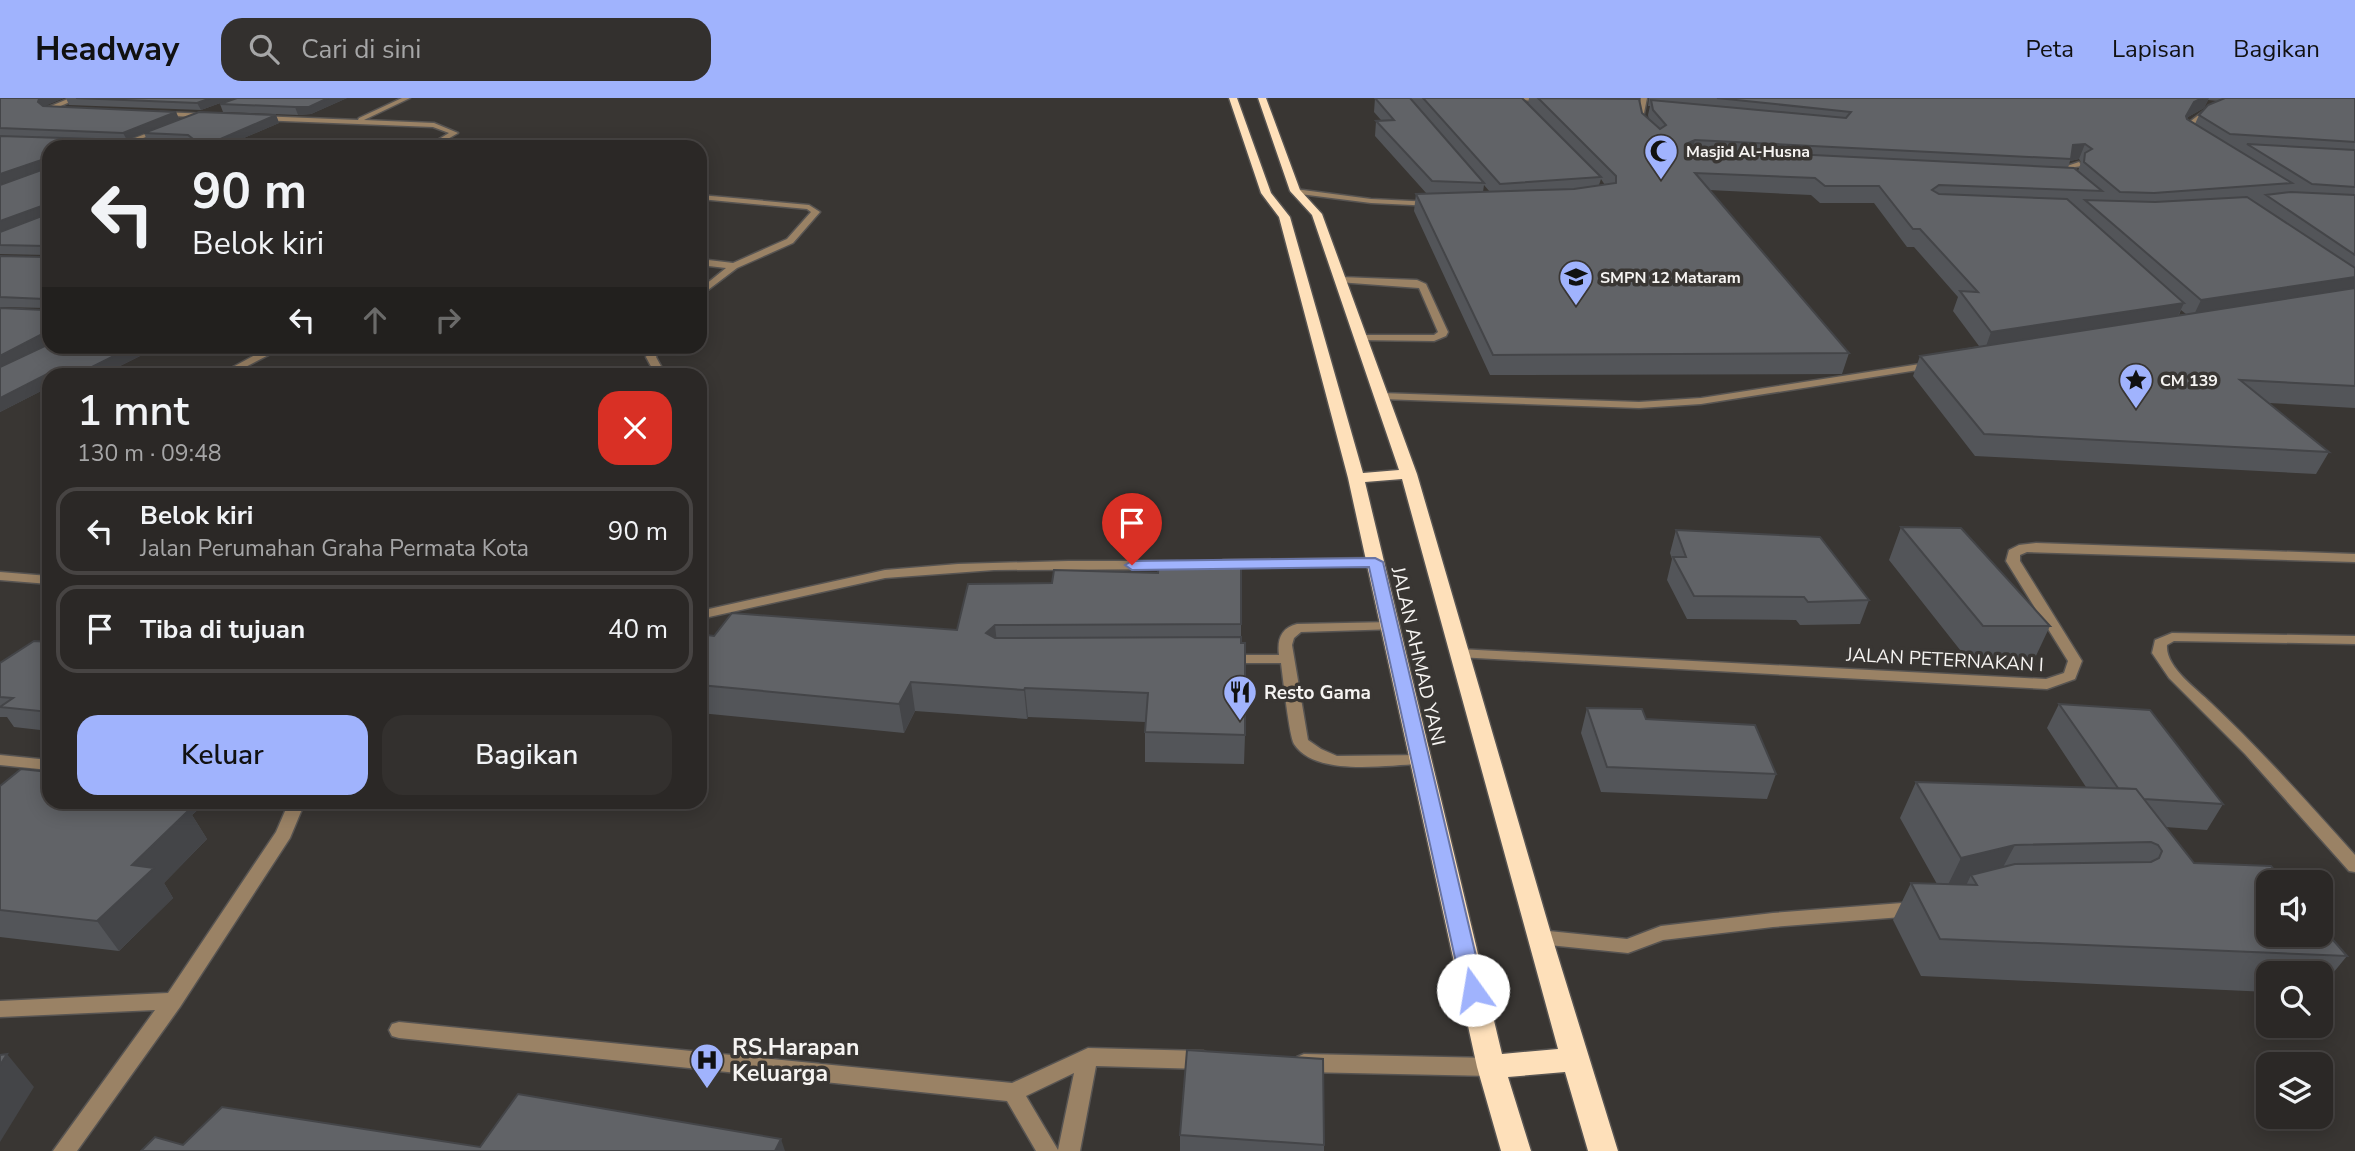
<!DOCTYPE html>
<html lang="id">
<meta charset="utf-8">
<style>
:root{--surface:#2b2826;--page:#33302e;--text:#f1f3f6;--muted:#a6a6a7;--line:#474443;--accent:#a0b3fd}
body{margin:0;font-family:"Nunito Sans",sans-serif;background:var(--page);color:var(--text);height:100vh;display:flex;flex-direction:column;font-size:26px;white-space:nowrap}
*{box-sizing:border-box;margin:0}
p{font-size:23px;color:var(--muted)}
.icon{flex:none;width:38px;height:38px;fill:none;stroke:currentColor;stroke-width:2;stroke-linecap:round;stroke-linejoin:round}
.map{position:relative;flex:1;overflow:hidden}
.details{position:absolute;left:42px;top:270px;width:665px;height:441px;display:flex;flex-direction:column;background:var(--surface);border-radius:21px;box-shadow:0 4px 18px #0003,0 0 0 2px var(--line)}
.details>*{flex:none}
.banner{position:absolute;left:42px;top:42px;width:665px;height:214px;border-radius:21px;box-shadow:0 4px 18px #0003,0 0 0 2px var(--line);background:#2b2826;color:var(--text);overflow:hidden}
.controls{position:absolute;left:2256px;top:772px;display:grid;gap:14px}
.controls a{display:grid;place-items:center;width:77px;height:77px;border-radius:14px;background:var(--surface);box-shadow:0 4px 18px #0003,0 0 0 2px var(--line);font-size:35px}
.pin{position:absolute;display:grid;place-items:center;width:60px;height:60px;color:#fff;margin:-72px -30px;border-radius:50% 50% 50% 0;rotate:-45deg;box-shadow:0 0 7px #0007}
.pin .icon{rotate:45deg}
.me{position:absolute;width:77px;margin:-38px;rotate:347deg;stroke-linejoin:round;filter:drop-shadow(0 0 5px #0008)}
.turn{display:flex;align-items:center;gap:24px;height:147px;padding:0 35px;font-size:32px}
.turn .icon{width:91px;height:91px;stroke-width:2.5}
.turn b{display:block;font-size:49px;line-height:60px}
.lanes{display:flex;align-items:center;height:66px;padding:0 35px;background:#0003;justify-content:center;gap:35px;direction:ltr}
.lanes .off{opacity:.35}
.round{display:grid;place-items:center;flex:none;width:74px;height:74px;border-radius:21px;background:var(--page)}
.overview{display:flex;align-items:center;justify-content:space-between;height:119px;padding:0 35px}
h1{font-size:42px;font-weight:600;line-height:52px}
.action{display:flex;gap:14px;margin-top:auto;padding:14px 35px}
.action a{flex:1;height:80px;border-radius:21px;background:var(--accent);color:#111;font-size:28px;font-weight:600;line-height:80px;text-align:center}
.action a+a{background:var(--page);color:var(--text)}
ul{padding:0;list-style:none}
li{display:flex;align-items:center;gap:21px;height:88px;margin:0 14px 10px;padding:0 21px;border:4px solid var(--line);border-radius:21px}
li div{flex:1}
li b{display:block;font-size:26px}
li em{font-style:normal}
header{display:flex;align-items:center;gap:42px;box-sizing:border-box;height:98px;padding:0 35px;background:var(--accent);color:#111}
header strong{font-size:33px}
nav{display:flex;gap:38px;margin-inline-start:auto;font-size:24px}
.search{width:490px;height:63px;background:var(--page);display:flex;align-items:center;gap:18px;box-sizing:border-box;padding:0 24px;border-radius:21px;color:var(--muted);font-size:26px}
.map>svg:first-child{display:block}
.lines{fill:none;stroke-linecap:round;stroke-linejoin:round}
.service-casing{stroke:#575452;stroke-width:3}
.minor-casing{stroke:#575452;stroke-width:3}
.trunk-casing{stroke:#575452;stroke-width:3}
.service{fill:#9a8265;fill-rule:evenodd}
.minor{fill:#9a8265;fill-rule:evenodd}
.trunk{fill:#fee0ba;fill-rule:evenodd}
.wall{fill:#535559;fill-rule:evenodd}
.shaded-wall{fill:#444548}
.building{fill:#616367;stroke:#444548;stroke-width:2}
.route{fill:#a0b3fd;stroke:#6874a4;stroke-width:2}
.labels{text-anchor:middle;stroke-width:7;stroke-linejoin:round;paint-order:stroke}
.far-poi-label{font-size:16px;font-weight:bold;fill:#f6f4f2;stroke:#393633;text-anchor:start}
.street-label{font-size:19px;fill:#f6f4f2;stroke:#393633}
.poi-label{font-size:19px;font-weight:bold;fill:#f6f4f2;stroke:#393633;text-anchor:start}
.near-poi-label{font-size:23px;font-weight:bold;fill:#f6f4f2;stroke:#393633;text-anchor:start}
</style>
<header>
<strong>Headway</strong>
<div class="search"><svg class="icon" aria-label="search" viewBox="0 0 24 24"><circle cx="10" cy="10" r="6"/><path d="M15 15l6 6"/></svg>Cari di sini</div>
<nav><a>Peta</a><a>Lapisan</a><a>Bagikan</a></nav>
</header>
<div class="map">
<svg width="2355" height="1053" viewBox="0 0 2355 1053">
<rect width="100%" height="100%" fill="#393633"/>
<g class="lines">
<g class="service-casing">
<path id="service" d="M1341,179L1417,182L1426,186L1448,234L1446,238L1434,243L1359,242L1357,240L1362,237H1434L1438,234L1419,190L1338,184V180Z
M1392,524L1399,528L1397,531L1301,534L1294,540L1292,547L1308,642L1321,651L1337,658L1425,657L1427,661L1425,665L1419,666C1386,667 1315,679 1294,646C1289,637 1283,580 1281,565H1226L1219,561L1226,557H1279C1277,541 1281,530 1297,526Z
M2172,535L2355,538V546L2174,543L2167,547C2165,569 2197,591 2211,605C2262,653 2308,705 2355,757V774L2349,773L2245,656L2169,580L2152,555L2155,542Z
M1915,804L1921,806L1924,811L1921,816L1915,818L1773,829L1663,842L1628,855L1539,846L1532,844L1530,839L1532,834L1539,832L1627,841L1661,828L1773,815Z
M399,924L1012,985L1088,950L1203,953L1210,956L1213,962L1210,968L1203,971L1096,968L1080,1053H1036L1007,1003L399,940L392,938L389,932L392,926ZM1074,975L1058,1052L1026,998Z
M1304,956L1491,960L1498,963L1501,969L1498,975L1491,978L1304,974L1297,971L1294,965L1297,959Z"/>
</g>
<g class="minor-casing">
<path id="minor" d="M70,0H79L56,10L62,11V13L44,11Z
M402,0H410L364,22L434,25L458,35L434,49H426L449,35L433,29L258,22L255,20L258,18L358,22L359,20Z
M1507,0H1534L1551,3L1548,5Z
M1641,0H1647L1643,20L1647,29L1644,31L1637,20Z
M2228,0H2234L2230,7L2217,9L2189,31V38H2185L2183,29L2213,6L2226,4Z
M160,14L210,16L213,18L210,20L158,17Z
M158,31L163,32L121,49H112Z
M2079,64L2082,68L2075,69V81L2078,85L2071,87L2067,82V68Z
M1295,91L1371,101L1433,104L1437,106L1433,108L1371,105L1292,95L1291,93Z
M700,97L809,107L820,114L793,145L737,170L700,198V191L726,170L700,167V161L733,165L787,141L811,114L807,111L700,101Z
M272,248H286L232,276H220Z
M650,248H660L656,259L662,270L670,276L654,274L646,259Z
M1933,264L1937,265V269L1701,306L1639,310L1381,301L1376,298L1381,295L1639,304L1701,300Z
M2036,445L2355,456V464L2027,454L2020,457V463L2082,563L2075,581L2047,591L1458,559L1451,555L1458,551L2046,581L2064,575L2068,563L2006,463L2009,452L2019,447Z
M1375,460L1380,461L1382,464L1380,467L1223,470L1216,466L1223,462Z
M1068,463H1178L1185,467L1178,471L994,472L885,480L700,521V513L885,472L958,466Z
M0,474L49,478V486L0,482Z
M0,657L49,662V672L0,667Z
M289,704H305L290,740L180,909L77,1053H53L155,912L0,919V903L168,895L276,734Z"/>
</g>
<g class="trunk-casing">
<path id="trunk" d="M1229,0H1237L1271,95L1290,119L1363,375L1399,372L1312,117L1290,93L1258,0H1266L1300,92L1322,116L1417,376L1552,839L1618,1053H1588L1565,974L1508,979L1531,1053H1501L1477,969L1348,380L1279,119L1261,95ZM1402,381L1558,951L1502,956L1365,384Z"/>
</g>
<use href="#service" class="service"/>
<use href="#minor" class="minor"/>
<use href="#trunk" class="trunk"/>
</g>
<path class="wall" d="M0,0H64L44,8L176,14L179,21L157,30L199,14L276,17L279,25L223,49H49V248H160L104,276H49V289L0,314V210L44,212L45,210L0,209V158L44,159L46,157L0,156V87L47,70L0,86V38L78,40L0,38ZM144,35L147,42H128Z
M66,0H234L201,12L69,7Z
M347,0L311,16L298,17L223,14L220,6Z
M1375,0H1522L1528,6L1529,0H1639L1642,15L1649,22L1648,17L1650,8H1648L1649,0H2355V310L2269,305L2329,354L2316,376L1975,358L1913,278L1920,258L1979,248L1953,213L1958,199L1914,149H1907L1874,105H1820L1811,97L1709,92L1849,255L1842,276L1490,277L1414,113L1416,96H1427L1375,38L1376,23L1381,22L1374,14ZM2208,2L2218,3L2199,17L2195,26L2187,21L2188,19L2204,10ZM2079,61L2081,64L2078,73L2068,70L2070,63ZM1601,81L1605,87H1599ZM1484,87L1490,94H1483ZM2181,212L2186,216L2179,217Z
M1901,429L2050,528L2034,562H1968L1889,462Z
M1676,432L1869,502L1860,526L1800,527L1796,522L1687,521L1667,482L1672,461L1670,455Z
M968,486L1241,526V539L1245,637L1244,666L1145,664V624L1028,619L1027,621L915,613L904,635L700,615V536L714,538L957,532Z
M49,544V633L14,629L7,619H0V565Z
M2059,606L2223,706L2207,732L2165,729L2194,765L2347,858L2320,891V875H2268V894L1921,878L1893,822L1911,785L1937,786L1900,720L1916,684L2086,689L2047,630Z
M1587,610L1646,621L1776,676L1767,701L1601,694L1581,635Z
M0,688L207,704L192,717L207,741L164,785L173,800L119,853L0,839Z
M1180,1037L1324,1047V1053H1180Z"/>
<path class="shaded-wall" d="M42,0H64L43,9L38,4L39,1Z
M211,0H234L201,12L197,5Z
M328,0H347L311,16L298,17L295,9Z
M2202,0H2209L2204,10L2188,19L2180,33L2186,18L2194,4Z
M176,14L179,21L127,42L123,35Z
M276,17L279,25L223,49H202Z
M1695,42L1691,57L1688,45Z
M2085,46L2079,61L2070,63L2073,47Z
M44,61L48,70L0,86V76Z
M44,107L48,116L0,134V123Z
M2355,179V196L2192,221L2201,202Z
M2184,205L2175,224L1984,254L1991,234Z
M44,235L49,246L0,272V258Z
M134,248H160L104,276H81L80,275Z
M53,273L55,276H49V289L0,314V300Z
M995,527L998,555L986,535Z
M911,584L915,613L904,635L899,606Z
M1025,590L1028,619L1027,621L1024,592Z
M157,704H206L192,717L207,741L164,785L173,800L119,853L97,823L132,767L150,709Z
M2015,747L1995,784L1971,777L1964,792L1943,797L1961,760Z
M7,956L34,989L0,1044V967Z
M781,1041L785,1053H775Z"/>
<path class="building" d="M0,0H42L39,1L38,4L43,8L176,14L123,35L0,30Z
M76,0H211L197,5Z
M237,0H328L309,9H295L220,6Z
M1375,0H1410L1484,85L1432,83L1376,23L1394,22Z
M1423,0H1522L1601,79L1500,86Z
M1538,0L1639,1L1642,15L1660,31L1666,27L1653,12L1651,2L1846,20L1851,14L1717,0H2202L2194,4L2186,18L2187,21L2292,85L2154,95L2120,94L2084,64L2085,55L2092,51L2085,46L2073,47L2071,61L1695,42L1688,45L1694,51L2074,70L2102,93L1939,87L1932,92L1939,96L2067,101L2184,205L1991,234L1960,193L1978,194L1920,131H1913L1879,88H1825L1815,80L1695,75L1849,255L1493,257L1416,96L1574,91L1616,85V78Z
M2225,0H2355V44L2230,36L2199,17L2208,7Z
M199,14L276,17L202,49H49V236L44,235L0,258V210L44,212L46,209L44,201L0,199V158L44,159L47,157L44,148L0,147V134L47,116V109L44,107L0,123V87L47,70L48,64L44,61L0,76V38L191,44L193,41L188,37L144,35Z
M2247,46L2355,52V89L2312,86Z
M2291,94L2355,97V157L2266,97Z
M2247,99L2355,170V179L2201,202L2085,102L2155,104Z
M2355,190V288L2240,282L2329,354L1984,336L1920,258Z
M49,246V248H134L80,275L53,273L0,300V269Z
M1901,429L1961,430L2050,528H1983Z
M1676,432L1820,439L1869,502L1808,504L1804,499L1694,498L1673,459H1686Z
M1159,462L1241,464V526L995,527L986,535L995,540L1241,539V545H1245V637L1145,634L1148,595L1025,590L1024,592L911,584L899,606L700,587V536L714,538L732,515L957,532L968,486L1052,485L1054,472L1158,475Z
M34,543L49,544V614L0,609L13,600L0,599V565Z
M2059,606L2150,612L2223,706L2144,701L2136,691L2118,690Z
M1587,610L1642,611L1646,621L1755,627L1776,676L1607,669Z
M21,671L49,674V704H157L150,709L189,712L132,767L154,770L97,823L0,812V688Z
M1916,684L2136,691L2194,765L2271,768L2284,784H2268V836H2320V827L2347,858L1940,841L1911,785L1977,787L1971,777L2015,766L2151,764L2159,760L2162,753L2158,747L2151,744L2015,747L1961,760Z
M1187,952L1323,961L1324,1047L1180,1037Z
M7,956L0,967V957Z
M518,996L781,1041L775,1053H141L155,1039L183,1047L222,1009L480,1049Z"/>
<path class="route" d="M1375,460L1383,464L1484,892L1481,898L1473,901L1466,898L1462,892L1369,469L1132,472L1125,467L1132,463Z"/>
<defs>
<g id="mosque-pin" transform="scale(1.75)"><path d="M0 17L-7.5 6A9.5 9.5 0 1 1 7.5 6Z" fill="#a0b3fd" stroke="#393633"/><path d="M3.5-4.9A6 6 0 1 0 3.5 4.9A5 5 0 1 1 3.5-4.9Z" fill="#111"/></g>
<g id="school-pin" transform="scale(1.75)"><path d="M0 17L-7.5 6A9.5 9.5 0 1 1 7.5 6Z" fill="#a0b3fd" stroke="#393633"/><path d="M0-5L7-2L0 1L-7-2ZM-4 1L0 2.5L4 1V4Q0 6-4 4Z" fill="#111"/></g>
<g id="sight-pin" transform="scale(1.75)"><path d="M0 17L-7.5 6A9.5 9.5 0 1 1 7.5 6Z" fill="#a0b3fd" stroke="#393633"/><path d="M0-6L1.8-2.2L6-1.7L2.9 1.2L3.7 5.4L0 3.3L-3.7 5.4L-2.9 1.2L-6-1.7L-1.8-2.2Z" fill="#111"/></g>
<g id="restaurant-pin" transform="scale(1.75)"><path d="M0 17L-7.5 6A9.5 9.5 0 1 1 7.5 6Z" fill="#a0b3fd" stroke="#393633"/><path d="M-5-6h1v4h1v-4h1v4h1v-4h1v5L-1.5 .5V6h-2V.5L-5-1ZM5-6V6H3V1.5H1.5Q1.5-4 5-6Z" fill="#111"/></g>
<g id="hospital-pin" transform="scale(1.75)"><path d="M0 17L-7.5 6A9.5 9.5 0 1 1 7.5 6Z" fill="#a0b3fd" stroke="#393633"/><path d="M-5-5h3v3.5h4V-5h3V5h-3V1.5h-4V5h-3Z" fill="#111"/></g>
</defs>
<g fill-rule="evenodd">
<use href="#mosque-pin" x="1661" y="53"/>
<use href="#school-pin" x="1576" y="179"/>
<use href="#sight-pin" x="2136" y="282"/>
<use href="#restaurant-pin" x="1240" y="594"/>
<use href="#hospital-pin" x="707" y="962"/>
</g>
<g class="labels">
<g class="far-poi-label">
<text x="1686" y="59">Masjid Al-Husna</text>
<text x="1600" y="185">SMPN 12 Mataram</text>
<text x="2160" y="288">CM 139</text>
</g>
<g class="street-label">
<text transform="translate(1419 558) rotate(77)" y="7">JALAN AHMAD YANI</text>
<text transform="translate(1945 561) rotate(3)" y="7">JALAN PETERNAKAN I</text>
</g>
<g class="poi-label">
<text x="1264" y="601">Resto Gama</text>
</g>
<g class="near-poi-label">
<text x="732" y="957">RS.Harapan<tspan x="732" dy="26">Keluarga</tspan></text>
</g>
</g>
</svg>
<div class="controls">
<a><svg class="icon" aria-label="sound" viewBox="0 0 24 24"><path d="M4 9h4l5-4v14l-5-4H4zM17 9q2 3 0 6"/></svg></a>
<a><svg class="icon" aria-label="search" viewBox="0 0 24 24"><circle cx="10" cy="10" r="6"/><path d="M15 15l6 6"/></svg></a>
<a><svg class="icon" aria-label="layers" viewBox="0 0 24 24"><path d="M12 4l9 5-9 5-9-5zM3 14l9 5 9-5"/></svg></a>
</div>
<div class="pin" style="left:1132px;top:467px;background:#d93025"><svg class="icon" aria-label="arrive" viewBox="0 0 24 24"><path d="M6 21V4h12l-3 4 3 4H6"/></svg></div>
<svg class="me" style="left:1473px;top:892px" viewBox="-20 -20 40 40"><circle r="19" fill="#fff"/><path d="M0-13L10 11 0 6-10 11z" fill="#a0b3fd"/></svg>
<div class="banner">
<div class="turn"><svg class="icon" aria-label="left" viewBox="0 0 24 24"><path d="M17 20v-9H6M10 6l-5 5 5 5"/></svg><div><b>90 m</b>Belok kiri</div></div>
<div class="lanes"><svg class="icon" aria-label="left" viewBox="0 0 24 24"><path d="M17 20v-9H6M10 6l-5 5 5 5"/></svg><svg class="icon off" aria-label="ahead" viewBox="0 0 24 24"><path d="M12 20V5M6 11l6-6 6 6"/></svg><svg class="icon off" aria-label="right" viewBox="0 0 24 24"><path d="M7 20v-9h11M14 6l5 5-5 5"/></svg></div>
</div>
<section class="details">
<div class="overview"><div><h1>1 mnt</h1><p>130 m · 09:48</p></div><a class="round" style="background:#d93025;color:#fff"><svg class="icon" aria-label="close" viewBox="0 0 24 24"><path d="M6 6l12 12M18 6L6 18"/></svg></a></div>
<ul>
<li><svg class="icon" aria-label="left" viewBox="0 0 24 24"><path d="M17 20v-9H6M10 6l-5 5 5 5"/></svg><div><b>Belok kiri</b><p>Jalan Perumahan Graha Permata Kota</p></div><em>90 m</em></li>
<li><svg class="icon" aria-label="arrive" viewBox="0 0 24 24"><path d="M6 21V4h12l-3 4 3 4H6"/></svg><div><b>Tiba di tujuan</b></div><em>40 m</em></li>
</ul>
<div class="action"><a>Keluar</a><a>Bagikan</a></div>
</section>
</div>
